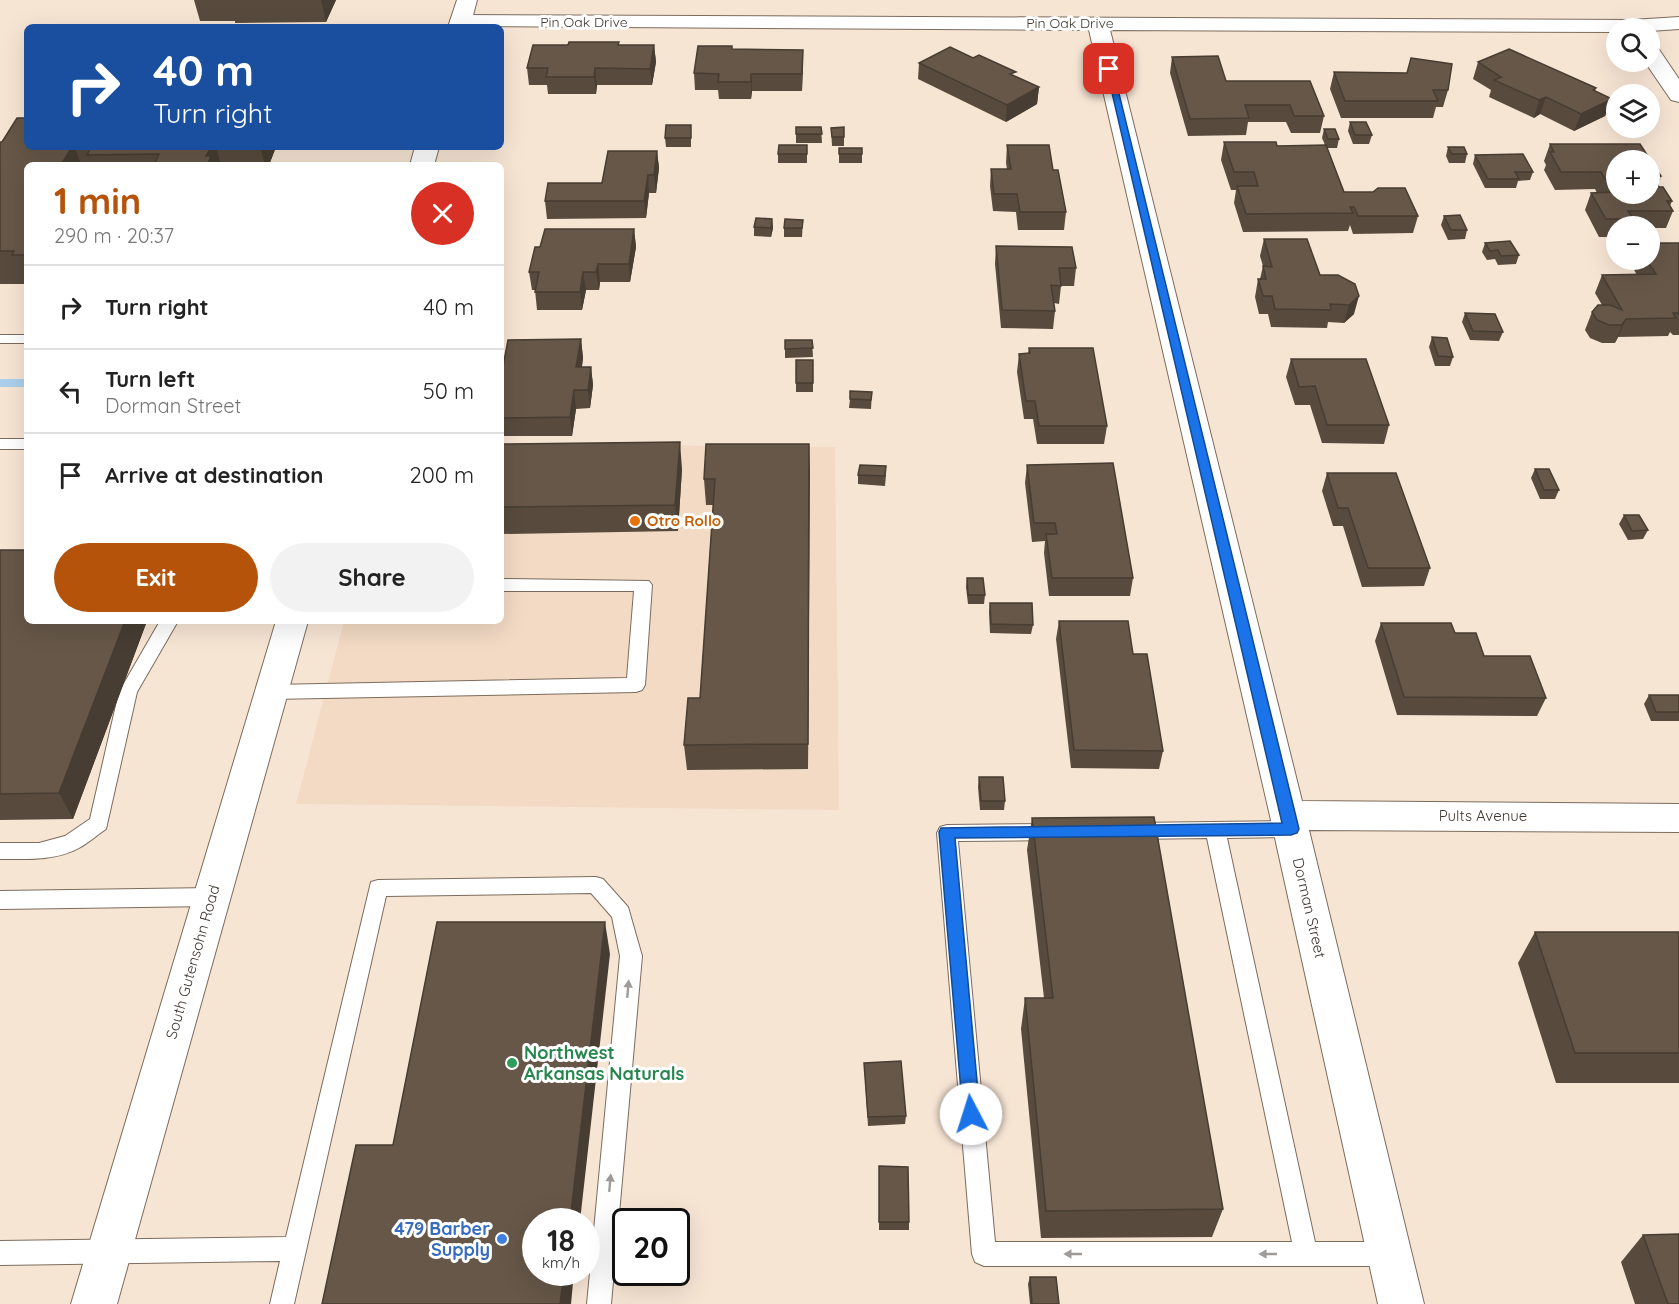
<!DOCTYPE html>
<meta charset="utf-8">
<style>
:root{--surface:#fff;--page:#f2f2f2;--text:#222;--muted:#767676;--line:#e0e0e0;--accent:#b45309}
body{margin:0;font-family:Quicksand,sans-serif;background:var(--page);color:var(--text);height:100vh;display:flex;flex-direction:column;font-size:22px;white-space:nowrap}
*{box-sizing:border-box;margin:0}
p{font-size:20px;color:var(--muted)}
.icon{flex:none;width:33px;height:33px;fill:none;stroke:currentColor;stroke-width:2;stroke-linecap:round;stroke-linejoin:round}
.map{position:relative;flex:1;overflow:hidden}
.side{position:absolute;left:24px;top:162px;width:480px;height:462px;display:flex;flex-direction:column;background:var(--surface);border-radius:9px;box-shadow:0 6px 24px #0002}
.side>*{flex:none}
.top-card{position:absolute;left:24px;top:24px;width:480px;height:126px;border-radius:9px;box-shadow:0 6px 24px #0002;background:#1a4fa0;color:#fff;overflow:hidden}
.fabs{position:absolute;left:1606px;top:18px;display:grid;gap:12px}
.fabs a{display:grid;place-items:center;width:54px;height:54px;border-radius:50%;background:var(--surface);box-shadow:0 6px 24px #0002;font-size:30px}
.speed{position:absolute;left:522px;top:1208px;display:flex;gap:12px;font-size:30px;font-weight:700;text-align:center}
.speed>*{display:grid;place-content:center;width:78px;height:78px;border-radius:50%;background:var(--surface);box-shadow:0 6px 24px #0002;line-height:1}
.speed small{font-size:15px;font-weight:400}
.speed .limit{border:3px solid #111;border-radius:9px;background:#fff;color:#111}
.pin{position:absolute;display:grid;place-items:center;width:51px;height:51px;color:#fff;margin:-26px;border-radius:12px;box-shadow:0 3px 9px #0006}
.me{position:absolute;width:66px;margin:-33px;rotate:355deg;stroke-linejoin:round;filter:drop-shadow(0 0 4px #0008)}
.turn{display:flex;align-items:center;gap:21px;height:126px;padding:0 30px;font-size:27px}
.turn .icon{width:78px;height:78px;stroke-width:2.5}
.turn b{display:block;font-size:42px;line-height:51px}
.round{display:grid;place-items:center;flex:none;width:63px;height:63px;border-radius:32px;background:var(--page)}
.summary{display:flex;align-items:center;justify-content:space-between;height:102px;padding:0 30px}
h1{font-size:36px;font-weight:700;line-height:45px;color:var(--accent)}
.primary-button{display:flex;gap:12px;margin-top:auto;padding:12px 30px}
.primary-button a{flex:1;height:69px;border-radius:36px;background:var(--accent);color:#fff;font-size:24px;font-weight:700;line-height:69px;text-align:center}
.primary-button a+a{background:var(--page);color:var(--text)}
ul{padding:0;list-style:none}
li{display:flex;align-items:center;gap:18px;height:84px;padding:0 30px;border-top:2px solid var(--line)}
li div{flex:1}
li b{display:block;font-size:22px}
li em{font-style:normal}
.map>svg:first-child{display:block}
.built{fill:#f2dac4}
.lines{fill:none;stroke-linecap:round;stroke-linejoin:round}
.stream{fill:#acd0ec;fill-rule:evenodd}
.service-casing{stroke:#7c6c5d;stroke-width:2}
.minor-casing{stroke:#7c6c5d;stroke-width:2}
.tertiary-casing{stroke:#7c6c5d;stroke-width:2}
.service{fill:#fff;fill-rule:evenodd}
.minor{fill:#fff;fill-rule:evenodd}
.tertiary{fill:#fff;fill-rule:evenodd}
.wall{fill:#584b3e}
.shaded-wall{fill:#473d32}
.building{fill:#665748;stroke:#473d32;stroke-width:1.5;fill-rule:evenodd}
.oneway{fill:#9e9b98}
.route{fill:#1a73e8;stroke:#114b97;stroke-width:1.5}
.food-dot{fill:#e8710a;stroke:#fff;stroke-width:2}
.leisure-dot{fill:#2e9e5b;stroke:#fff;stroke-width:2}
.shop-dot{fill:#3f7fe0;stroke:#fff;stroke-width:2}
.labels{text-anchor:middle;stroke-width:6;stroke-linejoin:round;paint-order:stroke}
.far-street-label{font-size:14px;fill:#3e3730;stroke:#fff}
.food-label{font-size:15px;font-weight:bold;fill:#c56008;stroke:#fff;text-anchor:start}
.street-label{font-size:15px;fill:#3e3730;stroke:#fff}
.near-leisure-label{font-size:18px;font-weight:bold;fill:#27864d;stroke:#fff;text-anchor:start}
.near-shop-label{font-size:18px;font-weight:bold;fill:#366cbe;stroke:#fff;text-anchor:end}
</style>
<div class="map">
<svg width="1679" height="1304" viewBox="0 0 1679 1304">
<rect width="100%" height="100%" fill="#f7e5d4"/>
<path class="built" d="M501,444L835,447L839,810L296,804L344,621H501Z"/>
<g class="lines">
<path class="stream" d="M0,379H27V387H0Z"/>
<g class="service-casing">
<path id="service" d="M0,335H27V343H0Z
M0,439H27V449H0Z
M501,579L649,581L652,585L645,685L642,690L636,692L271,699L264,697L262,692L264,687L271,685L627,678L634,591H501Z
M160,621H178L137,692L106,829C97,835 88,843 79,848C56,861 25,859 0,859V843H39L65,836L90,819L119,692Z
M1291,821L1298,823L1301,829L1298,835L1291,837L1227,838L1315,1242H1389L1398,1246L1401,1254L1398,1262L1389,1266H984L975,1262L972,1254L937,833L940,827L947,825L1055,824L1062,826L1065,832L1062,838L1055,840L958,841L995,1242H1292L1207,838L1133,839L1126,837L1123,831L1126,825L1133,823Z
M596,877L603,879L628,907L642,956L611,1304H587L620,956L612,917L591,893L386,896L294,1304H270L280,1261L0,1265V1241L286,1237L371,882L378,880Z
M212,888L219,891L222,897L219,903L212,906L0,909V891Z"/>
</g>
<g class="minor-casing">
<path id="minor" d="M461,15L1632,20L1679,17V29L1650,31V28H1617V32L1110,30L1302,801L1679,804V832L1309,830L1424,1304H1378L1273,829L1089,30L453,26L450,21L453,16Z
M1650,46L1658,48L1679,79V102L1671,100L1645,62H1650Z"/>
</g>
<g class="tertiary-casing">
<path id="tertiary" d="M457,0H477L470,27H448Z
M415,147H439L434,165H410Z
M276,621H308L117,1304H71Z"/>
</g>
<use href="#service" class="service"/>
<use href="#minor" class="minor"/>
<use href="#tertiary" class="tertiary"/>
</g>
<path class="wall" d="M194,0H336L326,22L235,23V21H200Z
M619,42V45H654L656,62L652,85H597L596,94H548L547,85H529L527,68L568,45Z
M732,49L803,50L802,91H752L751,99H719L718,90H695L694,73Z
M1172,57L1226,81L1324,116L1320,133H1291L1286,122H1248L1246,135L1188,136L1170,73Z
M1478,62L1596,88L1595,91L1612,99L1605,116L1574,131L1540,114L1534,118L1489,97L1491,90L1473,79Z
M919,63L1039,87L1037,104L1006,122L918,79Z
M1334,72L1448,90L1443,107H1436L1433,118H1341L1330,89Z
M1350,122L1372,135L1369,144H1353L1348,131Z
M691,125V147H666L665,138Z
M796,127H821L822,143H796Z
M844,127V146H832L831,128Z
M1324,129L1339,139L1337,148H1327L1344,192L1418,216L1413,233L1353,234L1350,225L1348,231L1243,232L1234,203L1236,190H1231L1221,160L1224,142L1277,146L1325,145L1322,138Z
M0,142L27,147H276L269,165H27V287H25L24,284H0Z
M1550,144L1661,176L1658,185L1672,201L1670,206L1673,211L1666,228H1650V226H1617V237H1599L1585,210L1591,193H1597L1595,189L1555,190L1544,170L1546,165L1544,161Z
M807,145V163H778V154Z
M1007,145L1053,170L1066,212L1064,230H1018L1016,212L993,211L990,186L991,169H1007L1006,163Z
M1448,147L1467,154L1465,163H1449L1446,156Z
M839,148H862V163H839Z
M657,151L659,168L656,193H649L646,218L547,219L545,201L602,183Z
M1475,155L1533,172L1530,180L1518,181L1516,188H1485L1473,164Z
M1444,216L1467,230L1465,239L1448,240L1441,225Z
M772,219L773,228L771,237L754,236V227Z
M803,220L802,237H784V228Z
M634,229L636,247L630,282H600L599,290H586L582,310H537L535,290H532L529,272L540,247Z
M1264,239L1320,275H1338L1354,314L1344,323L1328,322L1327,328L1271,327L1268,314H1259L1255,297L1258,279H1260L1263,266L1260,256Z
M1485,243L1519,255L1516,264L1498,265L1495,259L1487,260L1482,252Z
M1679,243V335H1673L1670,332L1668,336L1618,337L1615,343H1602L1590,338L1585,330L1592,312L1602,305L1595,293L1602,275H1637L1629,261L1630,260H1650Z
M996,246L1076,268L1074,286H1061L1059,304L1054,303L1055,311L1053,329L1001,328L995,264Z
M1465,313L1503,332L1499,341L1470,340L1462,322Z
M1432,337L1453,357L1450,366H1435L1429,347Z
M581,339L583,358L582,367H591L593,385L590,408L576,409L572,436H501V377Z
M785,340H812L813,357L785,358Z
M1029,348L1107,426L1104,444H1037L1033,419H1024L1017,372L1019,354L1028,353Z
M1291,359L1389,425L1384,444L1322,443L1310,405H1295L1286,377Z
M796,360H813V392H796Z
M872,392L871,409L849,408L850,399Z
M501,444L682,469L678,531L501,534Z
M809,444L808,769L687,770L684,745L700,698L713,505H706L704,479Z
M1027,465L1133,578L1130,596H1049L1044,553L1045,541L1032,542L1025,483Z
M1535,469L1559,490L1555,499H1540L1531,478Z
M1327,473L1430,568L1424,586L1362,587L1343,526H1333L1322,491Z
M858,475H886L885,486L858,484Z
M1624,515L1648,530L1643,539L1628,540L1619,524Z
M0,550L27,621H147L73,819L0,820Z
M967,578L985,595L984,604H968L966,587Z
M990,603L1033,625L1031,634L990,633L989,612Z
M1059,621L1133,654L1163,751L1159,769L1071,768L1056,639Z
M1381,623L1455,633L1484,656L1546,698L1537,716L1397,715L1375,641Z
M1649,695H1679V721H1651L1644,704Z
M979,777L1005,801L1004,810H980L978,787Z
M1032,818L1223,1209L1212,1237L1041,1238L1021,1029L1025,998H1044L1027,850Z
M1535,932H1679V1083H1556L1518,963Z
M864,1063L906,1116L905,1124L868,1126Z
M879,1174L909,1222V1230H879Z
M1643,1235L1679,1304H1635L1621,1262Z
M1030,1277L1059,1304H1030L1028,1284Z"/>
<path class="shaded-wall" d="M321,0H336L326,22Z
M654,45L656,62L652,85L650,69Z
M803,50V67L802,91V74Z
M595,68L597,85L596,94L594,77Z
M751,74L752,91L751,99Z
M1039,87L1037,104L1006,122L1007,105Z
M1546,97L1540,114L1534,118L1539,100Z
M1612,99L1605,116L1574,131L1581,114Z
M72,147H75L81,165H61Z
M211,147H216L221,165H207L206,156Z
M260,147H276L269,165H265Z
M657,151L659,168L656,193L654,175Z
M648,175L649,193L646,218L644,201Z
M772,219L773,228L771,237V228Z
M634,229L636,247L630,282L629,264Z
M598,264L600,282L599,290L596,272Z
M583,272L586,290L582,310L580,292Z
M1359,296L1354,314L1344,323L1349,305Z
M1626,319L1618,337L1615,343L1622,325Z
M581,339L583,358L579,385L576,367Z
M591,367L593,385L590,408L588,390Z
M574,390L576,409L572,436L570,417Z
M680,442L682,469L678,531L675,505Z
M809,444L810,470L808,769V744Z
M125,621H147L73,819L59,793Z
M605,922L610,954L580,1221H570Z
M564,1272H574L571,1304H560Z"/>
<path class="building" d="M569,42H619L618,45H654L650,69L595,68L594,77H546L548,68H527L533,45H568Z
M698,46H732V49L803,50L802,74H751V82H718L719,74L694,73Z
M950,47L973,58L979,55L1016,72L1010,74L1039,87L1007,105L919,63Z
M1509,49L1596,88L1593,90L1612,99L1581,114L1546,97L1539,100L1494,80L1501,77L1478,62Z
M1218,56L1226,81H1310L1324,116H1294L1290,105H1245L1249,118L1190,119L1172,57Z
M1411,58L1452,64L1448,90H1433L1438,101H1345L1334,72L1407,73Z
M17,118H27V147H72L61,165H27V255H12L14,251H0V142H2Z
M1350,122H1366L1372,135H1355Z
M666,125H691V138H665Z
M796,127H821L822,134H796Z
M844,127V137H832L831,128Z
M1324,129H1335L1339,139H1328Z
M1224,142H1276L1277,146L1326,145L1344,192H1373L1378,188H1405L1418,216H1358L1354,207H1350L1353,213L1246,214L1237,186H1258L1254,172H1234Z
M1550,144H1640L1661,176H1652L1659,187H1663L1672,201H1667L1673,211H1628L1634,219H1606L1591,193L1613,192L1601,172H1561L1550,152H1554ZM1617,160H1650V194H1617Z
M779,145H807V154H778Z
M1007,145H1049L1053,170H1058L1066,212H1020L1017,194H994L991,169H1011Z
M91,147H211L206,156H211L207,165H154L159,154L87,155Z
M1448,147H1464L1467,154H1452Z
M839,148H862V154H839Z
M608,151H657L654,175H648L644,201H545L548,183H602Z
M1523,154L1533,172H1515L1519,179H1488L1475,155Z
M1460,215L1467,230H1451L1444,216Z
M756,218L772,219L771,228L754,227Z
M785,219L803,220L802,228H784Z
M545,229H634L629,264H598L596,272H583L580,292H535L539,272H529L535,247H540Z
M1264,239H1307L1320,275H1338L1355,284L1359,296L1349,305L1330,304L1331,310L1275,309L1272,296H1263L1258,279H1266L1263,266L1272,267Z
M1510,241L1519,255L1501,256L1498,250L1490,251L1485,243Z
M1650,243H1679V315L1678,313H1673L1676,318L1626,319L1622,325H1609L1597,320L1592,312L1598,305H1610L1622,310L1602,275L1656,274L1646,260H1650Z
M996,246L1072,247L1076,268H1059L1061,286L1051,285L1055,311L1002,310Z
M1465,313L1495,314L1503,332L1473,331Z
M1432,337L1447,338L1453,357L1438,356Z
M581,339L576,367H591L588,390H574L570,417L501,418V377L508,340Z
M785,340H812L813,348L785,349Z
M1029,348H1093L1107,426H1039L1035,401H1026L1019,354L1030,353Z
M1291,359H1366L1389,425H1327L1315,386L1299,387Z
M796,360H813V383H796Z
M850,391L872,392L871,400L850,399Z
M680,442L675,505L501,507V444Z
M706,444H809L808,744L684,745L688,698H700L715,479H704Z
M1113,463L1133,578H1052L1046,534H1057L1055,523H1034L1027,465Z
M860,465L886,466L885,476L858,475Z
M1535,469H1549L1559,490H1544Z
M1327,473H1396L1430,568H1368L1348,508H1338Z
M1624,515H1639L1648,530L1632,531Z
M0,550H27V621H125L59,793L0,794Z
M967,578H983L985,595H968Z
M990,603H1032L1033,625L991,624Z
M1059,621H1128L1133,654H1147L1163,751L1074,750Z
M1381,623H1451L1455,633H1476L1484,656H1530L1546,698L1404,697Z
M1649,695H1679V712H1656Z
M979,777H1003L1005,801H981Z
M1154,817L1223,1209L1046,1211L1025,998H1053L1032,818Z
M437,922H605L570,1221H536V1272H564L560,1304H322L356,1145H393Z
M1535,932H1679V1053H1575Z
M901,1061L906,1116L868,1117L864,1063Z
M879,1166L908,1167L909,1222H879Z
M1679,1234V1304H1668L1643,1235Z
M1030,1277H1056L1059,1304H1032Z"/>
<defs><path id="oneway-solid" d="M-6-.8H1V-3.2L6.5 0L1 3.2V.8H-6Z" transform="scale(1.5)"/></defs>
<g class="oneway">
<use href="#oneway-solid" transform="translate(628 989) rotate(-85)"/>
<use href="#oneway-solid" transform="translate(610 1183) rotate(-85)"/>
<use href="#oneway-solid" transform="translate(1073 1254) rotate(180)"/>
<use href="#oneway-solid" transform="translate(1268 1254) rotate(180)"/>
</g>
<path class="route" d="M1106,67L1113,69L1299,829L1297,833L1291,835L955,838L980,1114L977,1119L971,1122L965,1119L963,1114L939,832L941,828L1282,823Z"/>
<circle class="food-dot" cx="635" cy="521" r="6"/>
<circle class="leisure-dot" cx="512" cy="1063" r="6"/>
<circle class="shop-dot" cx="502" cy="1239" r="6"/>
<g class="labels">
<g class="far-street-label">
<text x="584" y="27">Pin Oak Drive</text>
<text x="1070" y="28">Pin Oak Drive</text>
</g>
<g class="food-label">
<text x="647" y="526">Otro Rollo</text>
</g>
<g class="street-label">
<text x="1483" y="821">Pults Avenue</text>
<text transform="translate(1309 908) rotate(77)" y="5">Dorman Street</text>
<text transform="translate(193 962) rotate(-74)" y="5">South Gutensohn Road</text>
</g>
<g class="near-leisure-label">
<text x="524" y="1059">Northwest<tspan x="524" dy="21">Arkansas Naturals</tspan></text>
</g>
<g class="near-shop-label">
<text x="490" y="1235">479 Barber<tspan x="490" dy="21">Supply</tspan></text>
</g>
</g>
</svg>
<div class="fabs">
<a><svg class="icon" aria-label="search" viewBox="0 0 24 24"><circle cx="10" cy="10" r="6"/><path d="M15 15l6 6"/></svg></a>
<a><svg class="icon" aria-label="layers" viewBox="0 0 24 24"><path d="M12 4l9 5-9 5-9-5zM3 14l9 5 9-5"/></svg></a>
<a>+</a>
<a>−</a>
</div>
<div class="speed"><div>18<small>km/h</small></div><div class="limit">20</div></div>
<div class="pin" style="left:1109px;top:69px;background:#d93025"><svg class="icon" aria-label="arrive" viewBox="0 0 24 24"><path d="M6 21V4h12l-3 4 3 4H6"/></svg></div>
<svg class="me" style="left:971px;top:1114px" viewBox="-20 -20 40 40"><circle r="19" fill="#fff"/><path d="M0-13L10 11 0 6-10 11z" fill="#1a73e8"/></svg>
<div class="top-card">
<div class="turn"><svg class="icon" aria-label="right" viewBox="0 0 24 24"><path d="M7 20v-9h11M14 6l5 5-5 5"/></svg><div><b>40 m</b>Turn right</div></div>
</div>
<section class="side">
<div class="summary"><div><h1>1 min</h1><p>290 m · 20:37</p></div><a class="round" style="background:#d93025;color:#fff"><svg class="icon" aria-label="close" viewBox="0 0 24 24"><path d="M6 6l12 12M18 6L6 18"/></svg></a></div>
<ul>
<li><svg class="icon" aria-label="right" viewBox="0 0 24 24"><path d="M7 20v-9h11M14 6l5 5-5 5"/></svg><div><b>Turn right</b></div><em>40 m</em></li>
<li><svg class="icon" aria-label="left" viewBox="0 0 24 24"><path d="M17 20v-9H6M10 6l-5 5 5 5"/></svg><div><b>Turn left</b><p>Dorman Street</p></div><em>50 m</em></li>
<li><svg class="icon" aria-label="arrive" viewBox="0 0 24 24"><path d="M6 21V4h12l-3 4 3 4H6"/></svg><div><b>Arrive at destination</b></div><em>200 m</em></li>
</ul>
<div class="primary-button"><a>Exit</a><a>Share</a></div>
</section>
</div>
